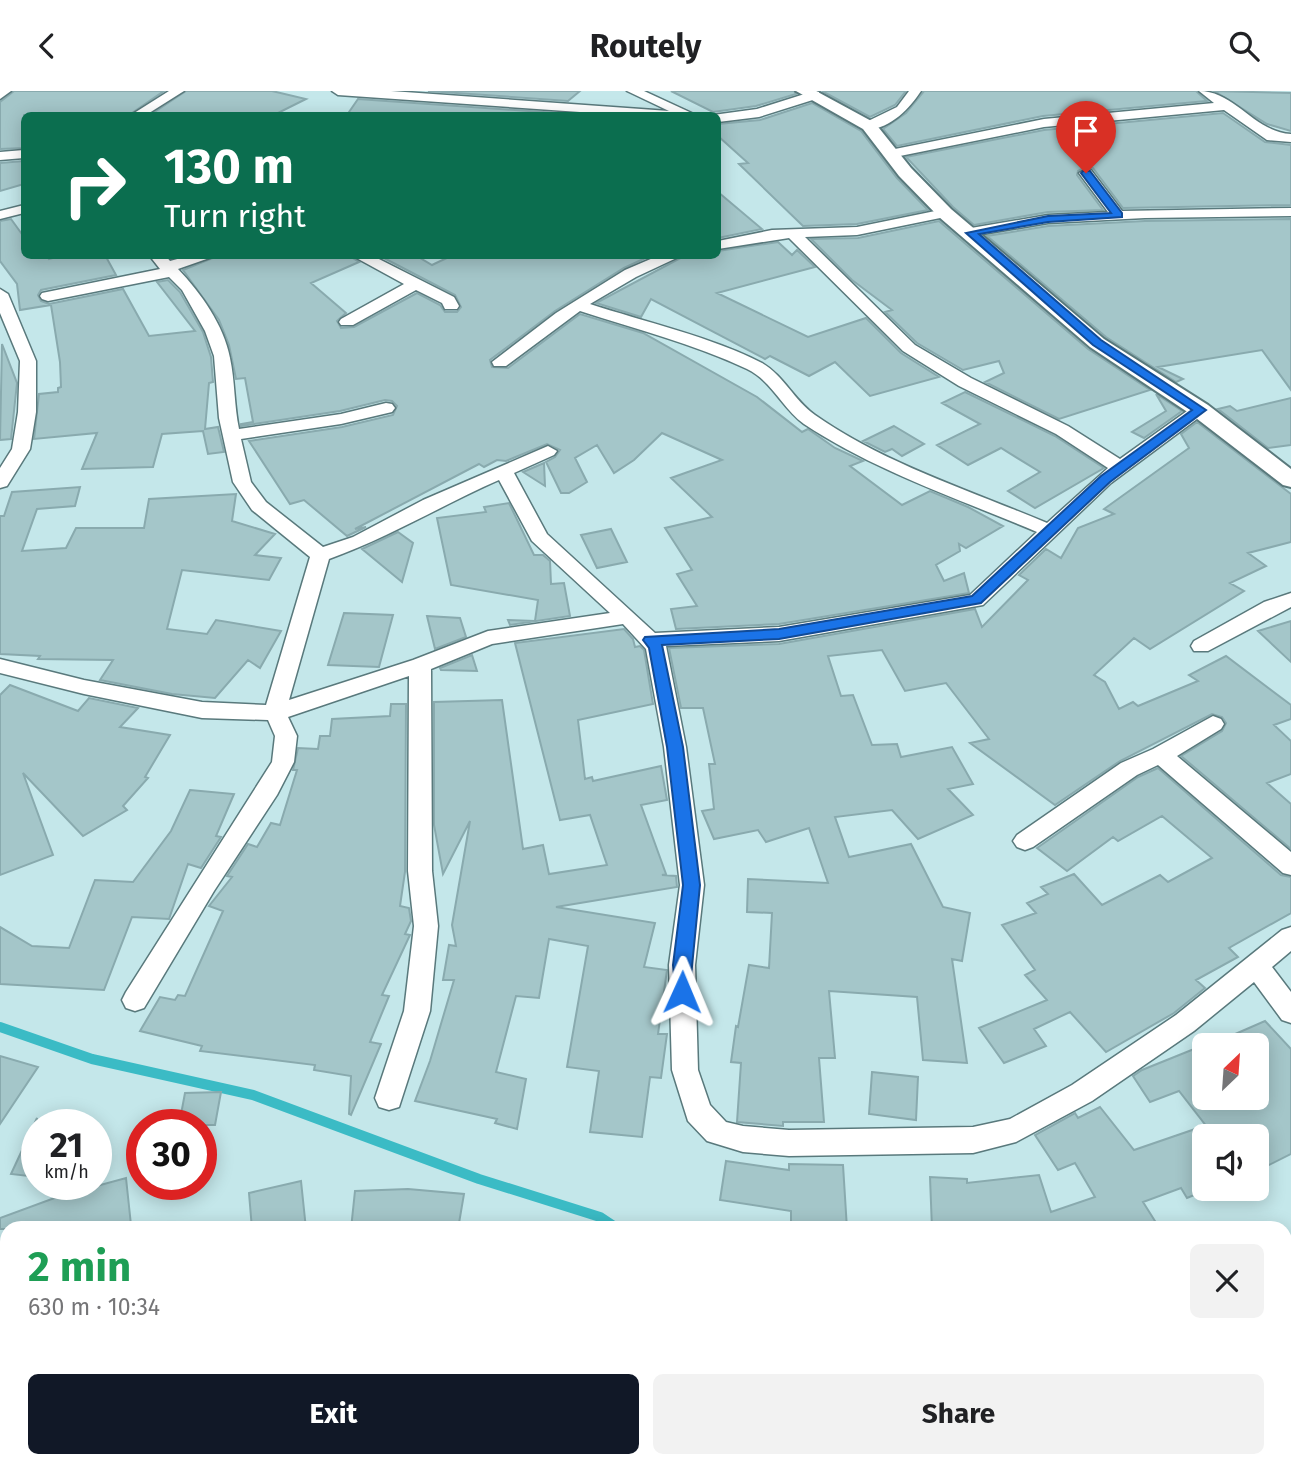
<!DOCTYPE html>
<meta charset="utf-8">
<style>
:root{--surface:#fff;--page:#f2f2f2;--text:#202124;--muted:#757577;--accent:#111827}
body{margin:0;font-family:"Fira Sans",sans-serif;background:var(--page);color:var(--text);height:100vh;display:flex;flex-direction:column;font-size:26px;white-space:nowrap}
*{box-sizing:border-box;margin:0}
p{font-size:23px;color:var(--muted)}
.icon{flex:none;width:38px;height:38px;fill:none;stroke:currentColor;stroke-width:2;stroke-linecap:round;stroke-linejoin:round}
.map{position:relative;flex:1;overflow:hidden}
.sheet{position:absolute;left:0px;top:1130px;width:1292px;height:247px;display:flex;flex-direction:column;background:var(--surface);border-radius:21px 21px 0 0;box-shadow:0 4px 18px #0003}
.sheet>*{flex:none}
.banner{position:absolute;left:21px;top:21px;width:700px;height:147px;border-radius:10px;box-shadow:0 4px 18px #0003;background:#0b6e4f;color:#fff;overflow:hidden}
.needle{width:46px;rotate:25deg}
.controls{position:absolute;left:1192px;top:942px;display:grid;gap:14px}
.controls a{display:grid;place-items:center;width:77px;height:77px;border-radius:10px;background:var(--surface);box-shadow:0 4px 18px #0003;font-size:35px}
.speed{position:absolute;left:21px;top:1018px;display:flex;gap:14px;font-size:35px;font-weight:700;text-align:center}
.speed>*{display:grid;place-content:center;width:91px;height:91px;border-radius:50%;background:var(--surface);box-shadow:0 4px 18px #0003;line-height:1}
.speed small{font-size:18px;font-weight:400}
.speed .limit{border:10px solid #d22;background:#fff;color:#111}
.pin{position:absolute;display:grid;place-items:center;width:60px;height:60px;color:#fff;margin:-72px -30px;border-radius:50% 50% 50% 0;rotate:-45deg;box-shadow:0 0 7px #0007}
.pin .icon{rotate:45deg}
.me{position:absolute;width:77px;margin:-38px;rotate:1deg;stroke-linejoin:round;filter:drop-shadow(0 0 5px #0008)}
.turn{display:flex;align-items:center;gap:24px;height:147px;padding:0 28px;font-size:32px}
.turn .icon{width:91px;height:91px;stroke-width:2.5}
.turn b{display:block;font-size:49px;line-height:60px}
.round{display:grid;place-items:center;flex:none;width:74px;height:74px;border-radius:10px;background:var(--page)}
.headline{display:flex;align-items:center;justify-content:space-between;height:119px;padding:0 28px}
h1{font-size:42px;font-weight:700;line-height:52px;color:#1e9e55}
.action{display:flex;gap:14px;margin-top:auto;padding:14px 28px}
.action a{flex:1;height:80px;border-radius:10px;background:var(--accent);color:#fff;font-size:28px;font-weight:700;line-height:80px;text-align:center}
.action a+a{background:var(--page);color:var(--text)}
header{display:flex;justify-content:space-between;align-items:center;height:91px;padding:0 28px;background:var(--surface);font-size:32px;font-weight:700}
.map>svg:first-child{display:block}
.lines{fill:none;stroke-linecap:round;stroke-linejoin:round}
.stream{stroke:#3bbbc5;stroke-width:10}
.building{fill:#a4c6c9;stroke:#89aaae;stroke-width:2}
.minor-casing{stroke:#59797c;stroke-width:3}
.tertiary-casing{stroke:#59797c;stroke-width:4}
.minor{fill:#fff;fill-rule:evenodd}
.tertiary{fill:#fff;fill-rule:evenodd}
.route{fill:#1a73e8;stroke:#114b97;stroke-width:2}
</style>
<header><svg class="icon" aria-label="back" viewBox="0 0 24 24"><path d="M15 5l-7 7 7 7"/></svg>Routely<svg class="icon" aria-label="search" viewBox="0 0 24 24"><circle cx="10" cy="10" r="6"/><path d="M15 15l6 6"/></svg></header>
<div class="map">
<svg width="1291" height="1377" viewBox="0 0 1291 1377">
<rect width="100%" height="100%" fill="#c4e7ea"/>
<g class="lines">
<path class="stream" d="M0,936L92,968L253,1004L479,1088L600,1126L618,1138
M1013,1370L1041,1377"/>
</g>
<path class="building" d="M14,0H164L129,24H24V57L0,58V11Z
M186,0H272L306,8L274,24H150Z
M428,0H580L568,10Z
M671,0H794L796,3L756,15L713,21Z
M822,0H906L895,14L870,26Z
M924,0H1196L1207,10L1043,25L897,55L883,38L906,22Z
M1214,0L1291,2V40L1267,33Z
M358,8L556,22L555,24H347Z
M812,12L861,40L897,87L928,119L857,133L803,135L739,73L748,72L718,45V33L760,29Z
M1223,22L1265,51L1291,54V114L1123,117L1093,77L1087,75L1078,80L1077,84L1103,119L1048,121L974,134L953,116L906,66L1044,39Z
M24,70V93L0,100V72Z
M718,101L762,138L718,147Z
M11,128L24,146V164H46L49,168L63,164H105L116,184L41,199L38,204L41,210L49,213L123,198L149,245L195,240L157,191L168,189L180,201L203,241L211,266L213,291L209,292L205,338L218,336L224,361L208,363L203,340L162,343L153,376L82,378L97,342L34,348L39,303L58,301V297L61,296L60,271L51,214L20,219L17,193L0,170V130Z
M1291,128V299L1262,259L1158,276L1183,288L1176,291L1106,246L987,145L1048,135L1145,130Z
M939,130L1088,258L1150,299L1059,328L985,291L1004,282L999,270L963,279L917,252L885,221L892,219L852,189L811,148L858,147Z
M778,151L792,164L797,159L815,176L717,202L808,246L866,227L901,262L939,286L870,305L835,271L809,285L770,265L765,268L651,208L641,226L596,212L686,164H718V160Z
M220,164H348L359,171L311,192L346,222L337,230L341,237L354,236L417,202L440,214L445,221H457L461,216L455,204L378,164H415L432,174L453,164H652L624,177L555,220L490,269L492,276L508,277L580,223L643,242L757,306L802,341L808,338L835,357L863,370L850,375L902,414L930,400L968,416L1003,435L966,457L959,453L960,460L936,474L944,490L964,482L969,502L779,533L676,538L671,518L697,515L677,483L692,479L665,437L712,426L671,387L722,369L662,342L634,369L614,382L597,354L575,367L587,391L569,402H561L546,371L555,366L560,359L547,353L506,370L497,369L484,376L479,373L355,438L366,436L347,445L304,409L290,413L249,350L342,336L393,324L397,315L392,310L385,309L340,320L241,335V333L253,331L245,287L236,288L229,254L219,229L183,179Z
M2,253L17,292L11,348L0,349Z
M965,301L1055,345L1104,377L1035,417L1008,400L1040,381L1001,357L968,374L937,354L980,333L942,312Z
M1156,303L1182,320L1144,347L1132,341L1166,320Z
M1291,307V354L1268,357L1218,318L1230,315L1237,320Z
M1197,331L1291,403V451L1248,462L1266,475L1230,492L1244,500L1150,558L1134,547L1094,584L1105,591L1119,618L1133,611L1138,615L1198,590L1189,584L1226,565L1291,614V628L1274,634L1291,650V683L1267,692L1291,713V758L1181,665L1222,640L1226,632L1222,626L1212,623L1120,670L1055,714L970,652L989,648L946,592L905,600L882,559L828,565L841,605L853,604L872,654L897,653L901,666L952,656L973,693L948,698L973,724L918,748L892,719L835,726L849,766L911,753L943,816L970,822L962,870L952,868L967,972L923,969L917,906L829,900L835,967H819L824,1031H783V1035L737,1031L741,972L731,971L736,935L738,936L749,874L769,877L772,822L747,821L748,788L828,792L809,737L766,751L758,739L714,748L702,720L714,718L709,673H715L703,617H681L669,557L779,553L975,518L982,536L1028,489L1019,484L1046,458L1061,467L1078,437L1114,423L1104,418L1189,357L1181,343Z
M894,335L924,353L902,365L892,358L885,361L863,350Z
M544,372L545,395L523,381Z
M80,396L75,415L37,418L22,460L66,457L76,437H144L149,408L236,403L232,430L275,443L255,464L281,467L269,489L182,479L167,538L207,543L216,529L281,540L260,577L248,569L215,607L172,603L100,589L113,569L38,568L40,565L0,563V425H4L12,401Z
M509,412L534,464H543L550,470L551,493L564,492L570,525L510,534L508,529L535,530L538,509L451,494L437,427L486,421L484,416Z
M611,438L627,471L597,477L581,444Z
M398,441L413,452L402,491L362,458Z
M344,522L393,524L379,576L328,574Z
M427,525L460,527L466,546L435,558Z
M1291,530V571L1258,540Z
M624,538L633,548L635,556L640,555L644,559L653,613L578,629L585,688L592,686L593,690L661,675L667,709L641,714L666,783L662,784L676,785L677,796L556,816L655,832L644,876L667,879L658,943H667L661,987L650,986L642,1046L590,1041L599,980L567,976L588,855L549,848L539,907L516,905L496,981L526,988L517,1038L495,1032L497,1028L415,1010L430,970L454,889H443L449,854L456,855L452,834L470,730L443,783L434,734V611L502,609L523,758L543,754L549,783L607,774L590,724L560,729L515,552Z
M472,564L477,580L441,579L440,577Z
M10,594L78,620L89,607L138,617L120,636L170,644L145,686L148,687L123,715L127,719L83,745L23,682L53,764L0,784V604Z
M391,613H406L405,781L400,815L409,817L411,830L405,843L410,844L382,904L389,905L370,951L381,953L351,1024L349,1023L351,985L314,979L315,974L200,960L202,955L140,940L160,906L175,909L178,904L185,905L223,820L209,815L232,786L227,785L248,753L257,756L271,732L280,734L297,679H293L298,657L318,658L320,645H330L332,628L390,625Z
M1158,677L1281,784L1291,786V822L1229,857L1238,866L1196,889L1205,897L1174,922L1106,961L1070,921L1034,938L1046,955L1004,972L979,937L1047,909L1025,884L1035,879L1002,834L1036,822L1027,812L1048,803L1041,796L1074,783L1102,814L1160,784L1168,791L1212,767L1162,725L1118,750L1113,746L1067,780L1037,757L1138,686Z
M190,699L234,703L216,745L221,746L201,777L188,773L169,828L132,826L104,899L0,893V836L32,855L69,857L95,789L133,791L171,740Z
M1265,930L1291,958V1063L1263,1077L1256,1068V1045H1214L1179,1000L1150,1011L1133,985L1142,979L1204,954V1006H1256V954H1210Z
M0,965L38,976L0,1033Z
M872,981L918,986L916,1029L869,1023Z
M221,1001L215,1034H179L185,1002Z
M1100,1016L1134,1059L1204,1035V1100L1187,1107L1181,1097L1143,1111L1160,1138H932L930,1086L967,1088V1092L1039,1084L1051,1121L1095,1106L1075,1072L1058,1079L1035,1044L1075,1022L1078,1027Z
M37,1027V1086L11,1083Z
M726,1070L789,1079V1073L843,1074L847,1138H791V1120L720,1109Z
M126,1087L131,1134L117,1138H0V1127L60,1105Z
M301,1090L306,1138H252L249,1102Z
M408,1098L464,1103L458,1138H351L355,1100Z"/>
<g class="lines">
<g class="minor-casing">
<path id="minor" d="M0,0H11L0,8Z
M169,0H184L146,24H131Z
M332,0H391L669,20L627,0H644L696,24H623L338,4Z
M814,0L819,1V7L759,26L718,31V24H713L757,18Z
M909,0H921C910,17 888,41 864,38V32L897,16Z
M1199,0C1235,0 1254,41 1291,43V51L1267,49L1224,19L1044,36L890,67L883,63L890,59L1044,28L1214,12Z
M24,59V67L0,69V61Z
M1086,78L1091,79L1122,120L1291,117V125L1145,127L1048,132L971,145L964,141L971,137L1048,124L1108,121L1079,82Z
M24,114V122L0,128V120Z
M945,118L952,122L950,125L857,144L805,146L915,254L971,287L1068,335L1120,368L1194,315L1200,314L1209,319L1111,392L983,514L779,550L666,555L686,656L704,794L695,874L698,979L710,1014L726,1031L743,1035L789,1039L973,1036L1010,1028L1072,994L1176,924L1282,839L1291,836V860L1272,876L1291,901V932L1282,929L1254,891L1194,940L1092,1010L1016,1051L973,1062L789,1065L743,1061L707,1050L688,1030L672,979L669,874L680,794L664,656L646,558L623,533L492,553L431,578L432,780L438,835L430,920L399,1016L389,1019L379,1016L375,1007L404,920L414,835L408,780L409,585L288,626L297,645L294,671L277,704L214,800L144,917L135,920L126,917L122,909L126,901L272,671L275,645L268,629L202,627L84,603L0,582V568L84,589L202,611L266,614L310,466L252,419L233,391L219,327L214,265L205,240L182,199L169,186L48,210L42,208L40,205L42,202L160,178L149,164H165L170,170L192,164H218L178,178C200,201 224,234 230,267C235,290 234,314 239,338L341,323L386,312L392,313L395,317L392,321L341,333L241,348L251,391L266,411L323,456L353,446L423,409L548,355L557,360L554,364L514,382L547,443L655,542L779,536L970,504L1037,441C959,408 875,380 804,333C782,317 772,290 747,278C694,253 636,238 580,220L506,275H494L492,271L556,222L625,179L660,164H683L636,186L590,213C642,230 715,247 762,272C784,285 794,309 815,324C883,372 971,400 1047,432L1108,377L1056,343L959,295L903,260L789,147L718,158V150L772,139L857,136ZM499,389L532,450L610,522L488,540L413,569L289,609L329,468C388,447 442,414 499,389Z
M351,164H371L454,206L459,215L457,218H445L442,212L416,199L353,234H341L339,231L341,228L404,193Z
M0,198L8,203L36,270V321L30,358L7,395L0,397V377L12,358L18,321L20,270L0,222Z
M1291,502V516L1208,560H1194L1191,555L1194,550L1264,511Z
M1213,625L1221,628L1224,633L1221,638L1177,665L1291,761V784L1283,782L1158,674L1137,684L1033,756L1025,759L1017,756L1013,750L1017,744L1121,672L1153,658Z
M36,1370H68L67,1377H35Z
M328,1370H360V1377H328Z"/>
</g>
<g class="tertiary-casing">
<path id="tertiary" d="M796,0H816L875,32L911,77L951,118L1104,248L1208,314L1291,378V396L1283,394L1192,324L1090,256L939,126L899,85L863,38Z"/>
</g>
<use href="#minor" class="minor"/>
<use href="#tertiary" class="tertiary"/>
</g>
<path class="route" d="M1083,80H1090L1122,122V126L1048,131L979,143L1101,249L1206,319L1110,391L981,512L779,548L662,554L683,656L700,794L689,906L682,908L676,906L673,874L683,794L667,656L649,557L643,549L645,546L779,538L972,505L1101,385L1192,319L1093,254L966,142L1048,125L1111,122L1081,82Z"/>
</svg>
<div class="controls">
<a><svg class="needle" viewBox="-14 -14 28 28"><path d="M0-13l5 13h-10z" fill="#e53935"/><path d="M0 13l5-13h-10z" fill="#757577"/></svg></a>
<a><svg class="icon" aria-label="sound" viewBox="0 0 24 24"><path d="M4 9h4l5-4v14l-5-4H4zM17 9q2 3 0 6"/></svg></a>
</div>
<div class="speed"><div>21<small>km/h</small></div><div class="limit">30</div></div>
<div class="pin" style="left:1086px;top:82px;background:#d93025"><svg class="icon" aria-label="arrive" viewBox="0 0 24 24"><path d="M6 21V4h12l-3 4 3 4H6"/></svg></div>
<svg class="me" style="left:682px;top:901px" viewBox="-20 -20 40 40"><path d="M0-17L14 15 0 8-14 15z" fill="#1a73e8" stroke="#fff" stroke-width="4"/></svg>
<div class="banner">
<div class="turn"><svg class="icon" aria-label="right" viewBox="0 0 24 24"><path d="M7 20v-9h11M14 6l5 5-5 5"/></svg><div><b>130 m</b>Turn right</div></div>
</div>
<section class="sheet">
<div class="headline"><div><h1>2 min</h1><p>630 m · 10:34</p></div><a class="round"><svg class="icon" aria-label="close" viewBox="0 0 24 24"><path d="M6 6l12 12M18 6L6 18"/></svg></a></div>
<div class="action"><a>Exit</a><a>Share</a></div>
</section>
</div>
